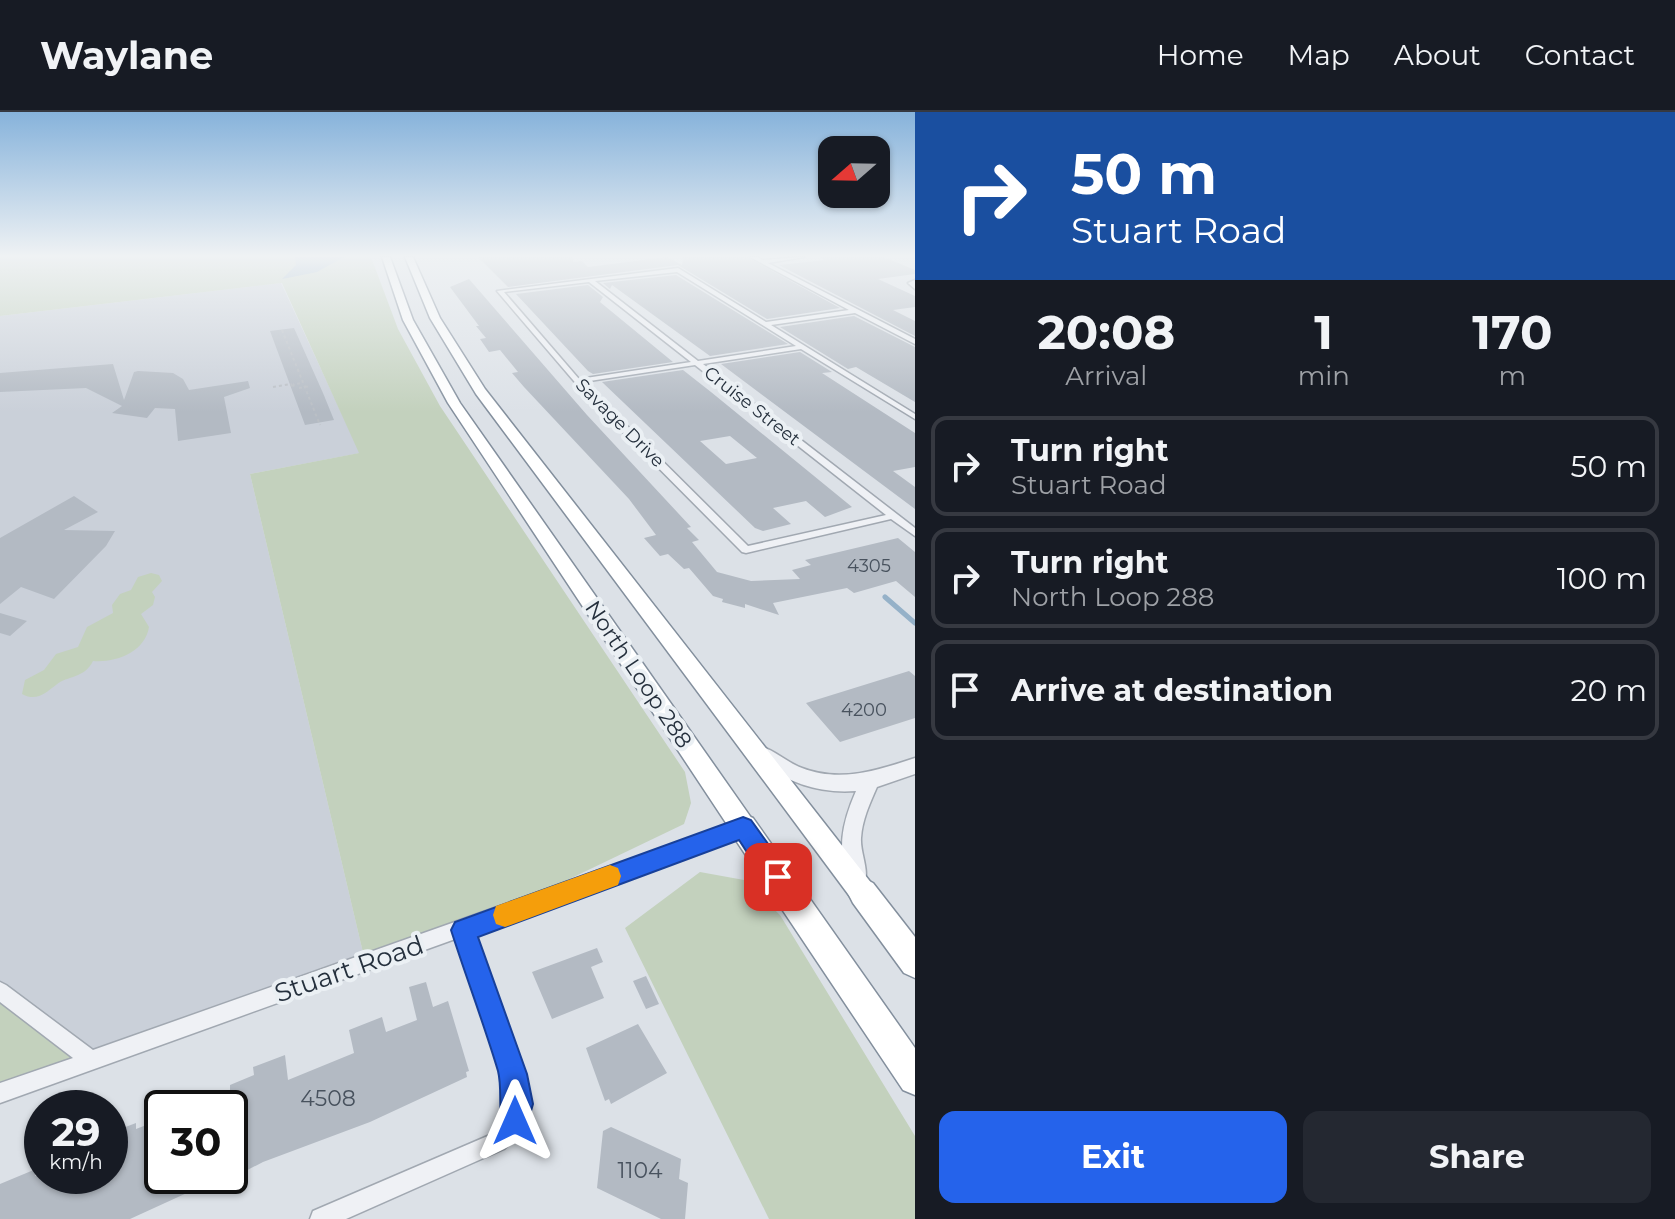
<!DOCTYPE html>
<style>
:root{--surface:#171b24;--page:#242831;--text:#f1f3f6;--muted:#9ea1a6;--line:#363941;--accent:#2563eb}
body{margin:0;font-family:Montserrat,sans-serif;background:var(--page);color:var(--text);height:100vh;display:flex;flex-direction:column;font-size:30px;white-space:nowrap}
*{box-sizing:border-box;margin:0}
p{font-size:26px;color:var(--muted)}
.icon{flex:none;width:44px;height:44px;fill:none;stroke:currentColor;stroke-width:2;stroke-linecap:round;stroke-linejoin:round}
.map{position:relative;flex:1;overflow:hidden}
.panel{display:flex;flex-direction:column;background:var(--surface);width:760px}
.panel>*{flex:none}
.hud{background:#1a4fa0;color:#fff;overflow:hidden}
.needle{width:52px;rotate:250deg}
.tools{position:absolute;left:818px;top:24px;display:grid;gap:16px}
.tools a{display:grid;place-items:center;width:72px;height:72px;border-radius:16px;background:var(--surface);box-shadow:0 2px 6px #0004;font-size:40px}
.speed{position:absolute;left:24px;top:978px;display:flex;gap:16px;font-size:40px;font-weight:700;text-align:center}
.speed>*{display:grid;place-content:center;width:104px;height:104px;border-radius:50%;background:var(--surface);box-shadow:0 2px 6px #0004;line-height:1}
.speed small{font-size:20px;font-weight:400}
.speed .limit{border:4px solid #111;border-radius:12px;background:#fff;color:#111}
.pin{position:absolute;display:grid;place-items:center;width:68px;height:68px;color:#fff;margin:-34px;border-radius:16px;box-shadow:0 4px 12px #0006}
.me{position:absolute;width:88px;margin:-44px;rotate:0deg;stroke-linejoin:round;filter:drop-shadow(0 0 6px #0008)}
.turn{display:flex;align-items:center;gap:28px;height:168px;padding:0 24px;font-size:36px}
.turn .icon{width:104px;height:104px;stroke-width:2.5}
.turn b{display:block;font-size:56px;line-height:68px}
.eta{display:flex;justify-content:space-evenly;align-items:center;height:136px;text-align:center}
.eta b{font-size:48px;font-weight:700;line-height:56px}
.action{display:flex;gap:16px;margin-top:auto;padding:16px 24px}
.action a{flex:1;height:92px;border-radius:16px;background:var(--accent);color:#fff;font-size:32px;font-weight:700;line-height:92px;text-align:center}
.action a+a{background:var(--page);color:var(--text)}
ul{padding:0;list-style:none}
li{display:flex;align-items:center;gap:24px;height:100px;margin:0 16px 12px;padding:0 8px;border:4px solid var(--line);border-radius:16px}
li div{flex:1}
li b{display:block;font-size:30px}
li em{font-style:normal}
header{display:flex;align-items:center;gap:48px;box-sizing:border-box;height:112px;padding:0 40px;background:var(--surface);border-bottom:2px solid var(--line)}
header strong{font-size:38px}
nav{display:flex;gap:44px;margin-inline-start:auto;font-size:28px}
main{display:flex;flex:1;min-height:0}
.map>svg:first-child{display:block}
.built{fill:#cad0d9}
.green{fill:#c3d1bd}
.water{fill:#95b1c8}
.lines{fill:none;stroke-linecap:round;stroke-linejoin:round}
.stream{stroke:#95b1c8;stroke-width:5}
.building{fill:#b3bac3;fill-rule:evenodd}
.minor-casing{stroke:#a1a8b1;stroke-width:3}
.tertiary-casing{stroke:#a1a8b1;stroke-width:3}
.trunk-casing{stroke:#838f9d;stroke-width:3}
.motorway-casing{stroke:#838f9d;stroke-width:3}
.path{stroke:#babfc5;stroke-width:2;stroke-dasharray:3 3;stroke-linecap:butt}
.minor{fill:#eff1f5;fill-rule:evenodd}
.tertiary{fill:#eff1f5;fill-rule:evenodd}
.trunk{fill:#fff;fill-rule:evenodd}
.motorway{fill:#fff;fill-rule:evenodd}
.route{fill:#2563eb;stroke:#184099;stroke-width:2}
.slow{fill:#f59e0b}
.labels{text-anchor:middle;stroke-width:8;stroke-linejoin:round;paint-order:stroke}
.far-street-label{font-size:18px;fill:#25303d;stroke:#ebf0f4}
.number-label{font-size:18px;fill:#48525e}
.street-label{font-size:22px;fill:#25303d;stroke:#ebf0f4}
.near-number-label{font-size:22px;fill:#48525e}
.near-street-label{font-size:26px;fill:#25303d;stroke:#ebf0f4}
</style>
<header>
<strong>Waylane</strong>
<nav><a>Home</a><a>Map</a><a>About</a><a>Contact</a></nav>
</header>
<main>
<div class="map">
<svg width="915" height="1107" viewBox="0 0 915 1107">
<rect width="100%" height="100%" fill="#dce1e7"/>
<path class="built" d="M281,171L360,341L250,362L365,849L91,948L0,879V204Z"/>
<path class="green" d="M0,145H371L398,217L440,294L685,660L691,691L684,712L463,818L365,849L250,362L359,341L282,171L0,204Z
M151,461L159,463L162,469L152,480L155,485L153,493L141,502L149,515C145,540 116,551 93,549C84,567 68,563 56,573C45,581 37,590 22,582L25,568L44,558L56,542L78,535L87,515L113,501L112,493L120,482L131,478L138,465Z
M700,760L744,768L780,803L915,1024V1107H769L625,816Z
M0,879L91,948L0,981Z"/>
<path class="water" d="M295,145H344L317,160L282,167L296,153Z"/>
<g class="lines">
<path class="stream" d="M885,485L915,511"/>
</g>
<path class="building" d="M478,145H573V150L582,149L588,155L667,145L682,153L683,145H747L840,196L767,207L678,153L508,175Z
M820,145H884L915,158V162L878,167L915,184V195L893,198L915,209V224L779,153L825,148Z
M676,163L788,232L710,244L612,173L610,177L603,171Z
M469,167L587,303L691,415L687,416L699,428L692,430L717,460L751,469L800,467L792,458L811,453L805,448L898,426L915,440V485L896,469L854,481L847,476L773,491L779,503L745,492V496L722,490L723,487L713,484L689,456L684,457L668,442L660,444L644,426L656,423L629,387L524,275L512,261L518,260L500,238L489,240L480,227L486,226L476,214H479L450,175Z
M588,173L603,185L600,190L673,250L593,262L588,259L516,182Z
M854,204L915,235V290L856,255L848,257L780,215Z
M294,216L323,281L334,308L305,313L270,219Z
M800,240L832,260L822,261L915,321V355L893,359L915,375V397L721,252Z
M113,252L124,288L134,260L138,259L173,261L183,267L189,278L248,269L250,276L224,285L231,321L178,329L175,297L155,296L147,306L112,301L122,294L86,276L0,280V261Z
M683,258L711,280L852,395L825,405L806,389L773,396L791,412L763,419L755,416L602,270ZM730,324L757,346L726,352L700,329Z
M74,384L98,400L64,418L115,419L106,434L54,487L21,475L0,492V426Z
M0,501L27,509L10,524L0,521Z
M909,559L915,564V606L840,630L806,591Z
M597,836L603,850L591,855L604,886L552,907L532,860Z
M646,864L659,892L646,897L633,869Z
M426,870L433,895L448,889L469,959L466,960L467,965L370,1010L263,1050L230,1067V973L254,963L253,955L285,943L288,968L354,941L349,918L382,905L386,920L417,908L409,875Z
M638,912L667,961L611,992L609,987L605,989L586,936Z
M162,1007V1064H224L130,1107H0V1072L36,1057L35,1064H114L115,1019L136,1011V1017Z
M611,1015L681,1047L679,1067L688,1071L685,1107H661L597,1076L603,1019Z"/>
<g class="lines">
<g class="minor-casing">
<path id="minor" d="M750,145H757L763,148L804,145L768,151L915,227V232L913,231L855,201L771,213L915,302V307L801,237L703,252L915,416V424L891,407L746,441L742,440L585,282L497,179L678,156L766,210L849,198ZM677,160L796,234L698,249L595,169ZM589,170L691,250L579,267L504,180ZM695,253L886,403L748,434L583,270Z
M915,168V177L908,171Z
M743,708L748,710L750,715L748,720L472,821C488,862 505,903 518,945C523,961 528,978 528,994C527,1011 517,1026 504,1037L346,1107H310L313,1099L490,1023C496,1018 503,1012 506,1004C519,971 470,863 458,826L0,991V971L73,946L0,890V870L6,873L93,938Z"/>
</g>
<g class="tertiary-casing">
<path id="tertiary" d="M763,635C777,640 788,651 802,656C840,671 879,658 915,646V662L877,675C870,691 862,708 861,726C860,741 870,759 864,772L857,775L850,772C836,739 842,711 856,679C818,682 788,670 757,649L754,643L757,637Z"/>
</g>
<g class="trunk-casing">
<path id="trunk" d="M382,145H390L413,208L460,291L752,707L755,715L752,723L743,727L734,723L448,291L403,208Z
M405,145H413L440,206L485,277L872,772L876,781L872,790L863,794L854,790L476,282L430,206Z"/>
</g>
<g class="motorway-casing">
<path id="motorway" d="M743,702L753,706L915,936V983L903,978L733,724L730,715L733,706Z
M863,766L873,771L915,825V866L904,861L853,791L848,781L853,771Z"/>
</g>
<path class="path" d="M282,218L320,313
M273,275L291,272L293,276L294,272L303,271
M299,276L311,274"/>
<use href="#minor" class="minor"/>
<use href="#tertiary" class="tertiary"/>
<use href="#trunk" class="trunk"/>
<use href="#motorway" class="motorway"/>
</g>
<linearGradient id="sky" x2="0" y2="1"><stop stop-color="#87b3db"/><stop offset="0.48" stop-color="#eff2f4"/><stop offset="1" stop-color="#eff2f4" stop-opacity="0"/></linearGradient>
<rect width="915" height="300" fill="url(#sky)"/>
<path class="route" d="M743,705L751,708L786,757L789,765L786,774L778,777L769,774L739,728L478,825L527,962L533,992L525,1020L515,1024L504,1020C497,1002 503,979 498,959C484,912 466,865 451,818L455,810Z"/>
<path class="slow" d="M610,753L618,756L621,764L618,773L505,815L496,812L493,803L496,794Z"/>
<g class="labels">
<g class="far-street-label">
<text transform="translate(752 294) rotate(38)" y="6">Cruise Street</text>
<text transform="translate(620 311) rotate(45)" y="6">Savage Drive</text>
</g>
<g class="number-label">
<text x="869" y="460">4305</text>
<text x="864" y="604">4200</text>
</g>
<g class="street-label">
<text transform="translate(639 562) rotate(56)" y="8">North Loop 288</text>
</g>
<g class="near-number-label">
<text x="328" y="994">4508</text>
<text x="640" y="1066">1104</text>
</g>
<g class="near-street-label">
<text transform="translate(349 857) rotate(-19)" y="9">Stuart Road</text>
</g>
</g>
</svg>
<div class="tools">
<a><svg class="needle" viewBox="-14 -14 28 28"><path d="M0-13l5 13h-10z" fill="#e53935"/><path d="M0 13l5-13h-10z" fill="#9ea1a6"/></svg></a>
</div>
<div class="speed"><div>29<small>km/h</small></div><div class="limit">30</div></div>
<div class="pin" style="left:778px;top:765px;background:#d93025"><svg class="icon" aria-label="arrive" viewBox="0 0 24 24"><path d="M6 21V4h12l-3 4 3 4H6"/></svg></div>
<svg class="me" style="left:515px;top:1009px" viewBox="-20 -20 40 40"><path d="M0-17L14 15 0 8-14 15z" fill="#2563eb" stroke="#fff" stroke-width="4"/></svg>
</div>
<section class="panel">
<div class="hud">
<div class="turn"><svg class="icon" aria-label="right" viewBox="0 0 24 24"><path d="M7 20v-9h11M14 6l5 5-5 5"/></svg><div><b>50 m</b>Stuart Road</div></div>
</div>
<div class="eta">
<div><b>20:08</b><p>Arrival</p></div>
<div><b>1</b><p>min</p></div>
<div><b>170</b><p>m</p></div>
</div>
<ul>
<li><svg class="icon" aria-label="right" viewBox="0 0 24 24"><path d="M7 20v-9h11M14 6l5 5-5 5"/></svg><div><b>Turn right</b><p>Stuart Road</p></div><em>50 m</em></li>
<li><svg class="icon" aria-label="right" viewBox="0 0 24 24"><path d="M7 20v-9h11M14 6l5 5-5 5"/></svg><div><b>Turn right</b><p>North Loop 288</p></div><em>100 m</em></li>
<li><svg class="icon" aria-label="arrive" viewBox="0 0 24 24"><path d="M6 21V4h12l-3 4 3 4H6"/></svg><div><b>Arrive at destination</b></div><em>20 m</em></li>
</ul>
<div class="action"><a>Exit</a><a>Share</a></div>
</section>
</main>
